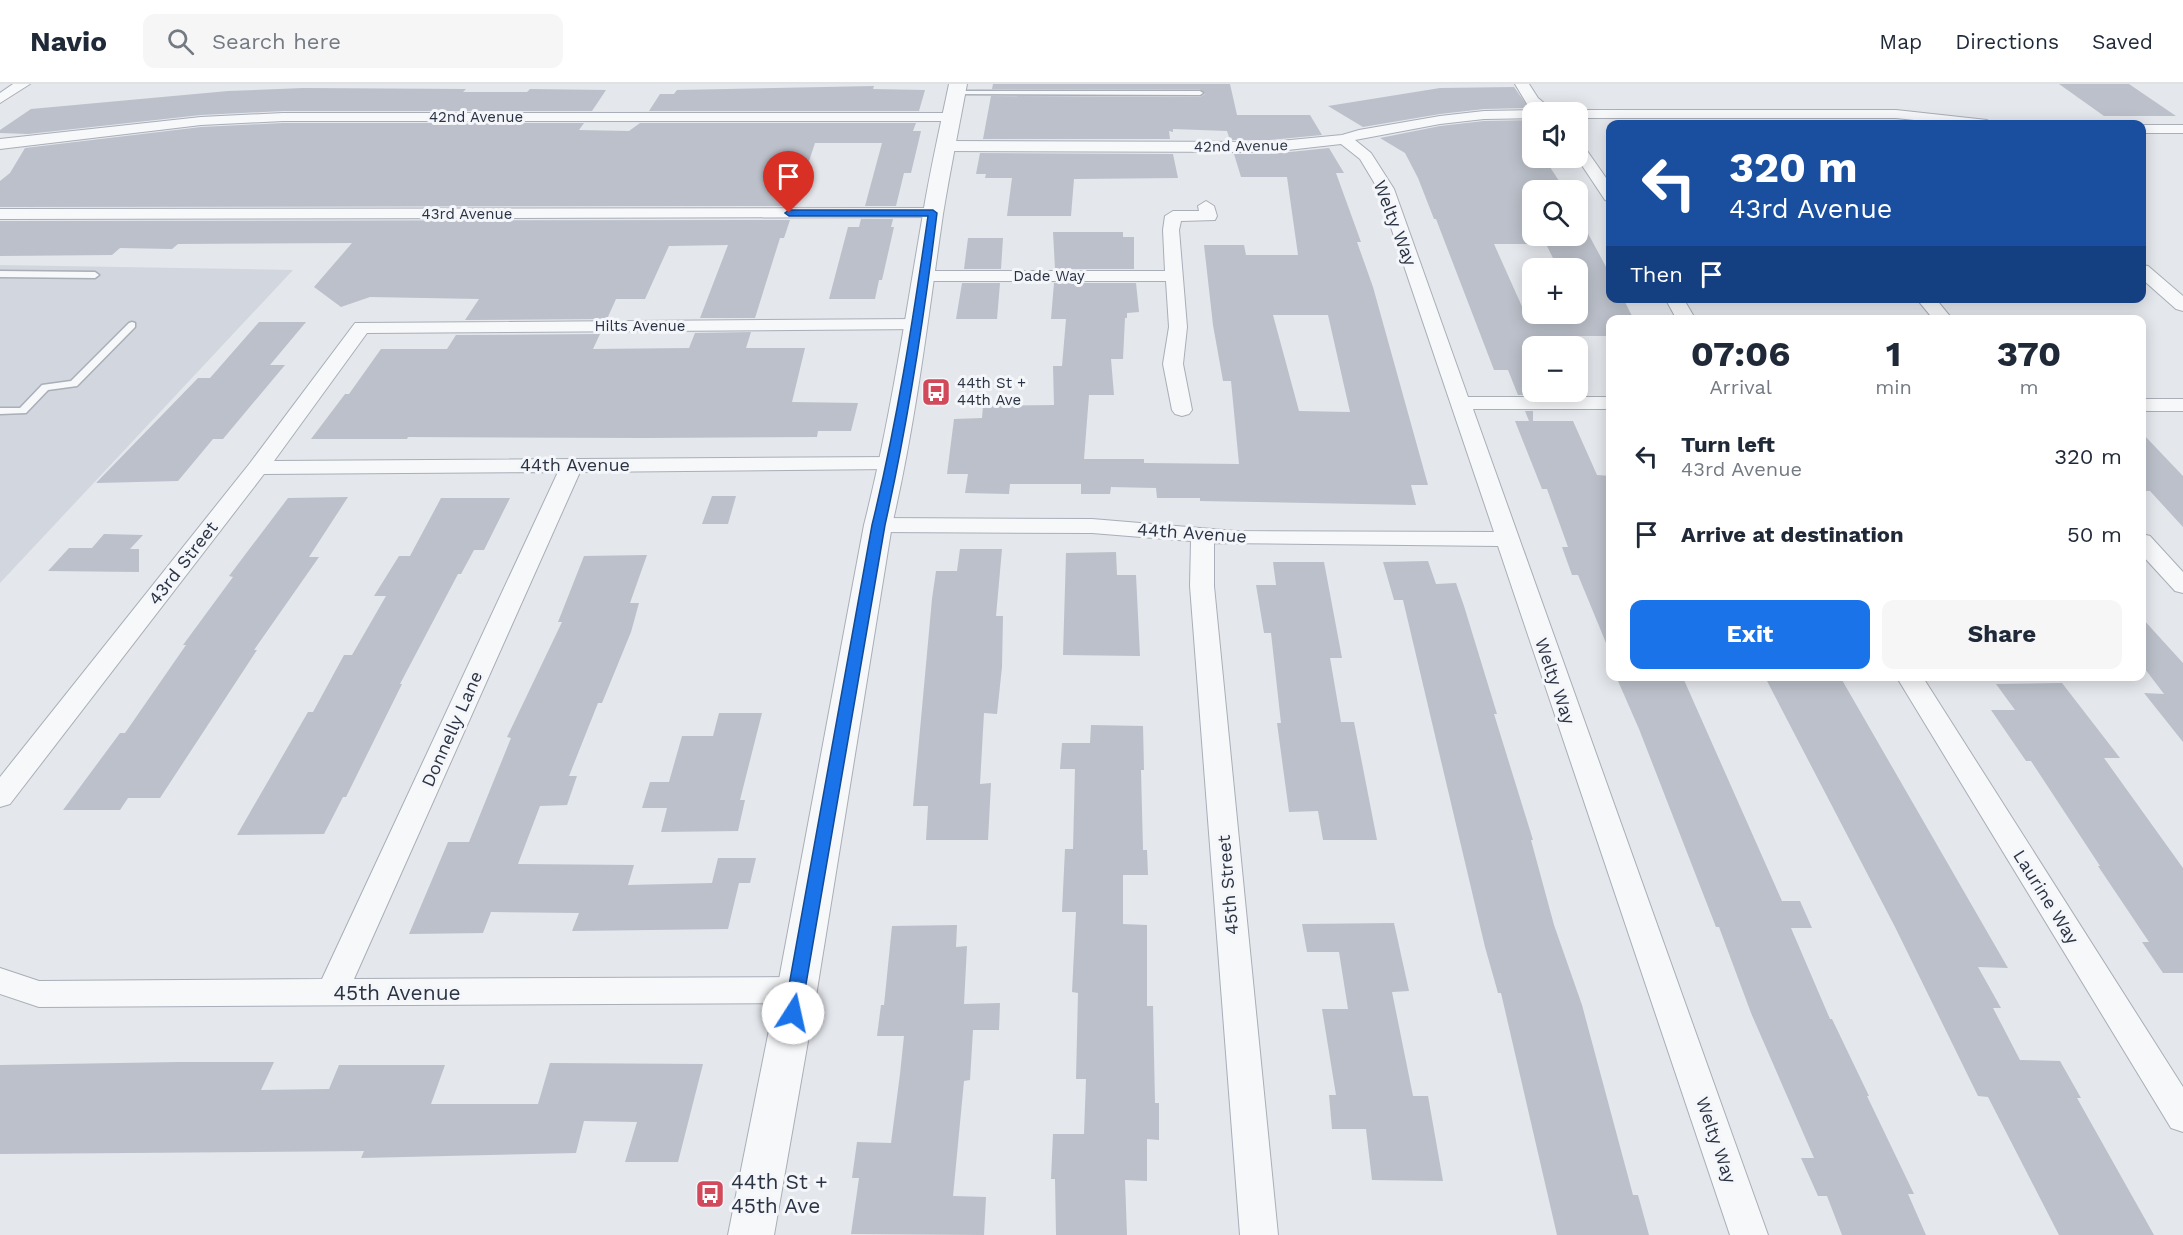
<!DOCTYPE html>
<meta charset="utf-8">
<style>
:root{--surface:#fff;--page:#f6f6f7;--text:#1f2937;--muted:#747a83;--line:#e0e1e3;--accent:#1a73e8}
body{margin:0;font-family:"Work Sans",sans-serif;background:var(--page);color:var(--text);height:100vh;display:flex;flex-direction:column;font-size:22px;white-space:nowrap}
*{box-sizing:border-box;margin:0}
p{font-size:20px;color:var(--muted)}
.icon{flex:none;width:33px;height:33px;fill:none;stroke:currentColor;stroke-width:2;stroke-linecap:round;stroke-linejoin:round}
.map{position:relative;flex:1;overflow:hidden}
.sheet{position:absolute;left:1606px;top:231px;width:540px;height:366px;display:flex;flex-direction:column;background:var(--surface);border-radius:12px;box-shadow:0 3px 15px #0003}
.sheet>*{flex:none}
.hud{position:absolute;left:1606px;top:36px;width:540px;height:183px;border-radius:12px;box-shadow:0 3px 15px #0003;background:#1a4fa0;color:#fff;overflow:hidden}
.controls{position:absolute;left:1522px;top:18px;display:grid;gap:12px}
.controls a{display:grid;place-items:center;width:66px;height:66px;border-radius:12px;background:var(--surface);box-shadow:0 3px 15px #0003;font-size:30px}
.pin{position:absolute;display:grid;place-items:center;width:51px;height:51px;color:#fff;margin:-62px -26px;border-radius:50% 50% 50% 0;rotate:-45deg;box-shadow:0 0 6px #0007}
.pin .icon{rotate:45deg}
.me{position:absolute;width:66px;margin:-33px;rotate:10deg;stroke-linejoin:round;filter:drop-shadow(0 0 4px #0008)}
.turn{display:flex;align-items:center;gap:21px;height:126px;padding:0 24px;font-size:27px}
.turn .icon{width:78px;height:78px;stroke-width:2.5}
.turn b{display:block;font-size:42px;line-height:51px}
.then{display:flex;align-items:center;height:57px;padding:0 24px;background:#0003;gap:12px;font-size:22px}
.eta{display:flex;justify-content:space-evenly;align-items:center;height:102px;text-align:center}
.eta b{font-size:36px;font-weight:700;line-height:42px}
.cta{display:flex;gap:12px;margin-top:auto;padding:12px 24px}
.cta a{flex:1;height:69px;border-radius:12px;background:var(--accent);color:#fff;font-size:24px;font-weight:700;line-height:69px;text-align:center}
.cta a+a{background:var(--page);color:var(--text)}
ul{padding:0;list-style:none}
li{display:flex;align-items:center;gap:18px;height:78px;padding:0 24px}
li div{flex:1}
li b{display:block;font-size:22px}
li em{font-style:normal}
header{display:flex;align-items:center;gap:36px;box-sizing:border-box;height:84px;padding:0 30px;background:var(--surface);border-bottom:2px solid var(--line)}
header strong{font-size:28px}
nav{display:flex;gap:33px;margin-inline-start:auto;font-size:21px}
.search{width:420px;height:54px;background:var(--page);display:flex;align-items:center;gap:15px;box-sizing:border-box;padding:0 21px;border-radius:12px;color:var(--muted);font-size:22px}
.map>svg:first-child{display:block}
.built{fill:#d2d6de}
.building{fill:#bbc0ca;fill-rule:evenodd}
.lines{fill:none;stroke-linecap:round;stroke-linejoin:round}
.service-casing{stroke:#a9aeb7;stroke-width:3}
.minor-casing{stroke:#a9aeb7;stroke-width:2}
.tertiary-casing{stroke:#a9aeb7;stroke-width:2}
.service{fill:#f7f8fa;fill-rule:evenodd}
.minor{fill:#f7f8fa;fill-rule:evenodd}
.tertiary{fill:#f7f8fa;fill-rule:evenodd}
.route{fill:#1a73e8;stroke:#114b97;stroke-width:1.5}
.labels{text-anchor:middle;stroke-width:6;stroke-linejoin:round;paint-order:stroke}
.far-street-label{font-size:15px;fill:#2b3445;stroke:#f4f6f9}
.far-poi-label{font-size:15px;fill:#2b3445;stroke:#f4f6f9;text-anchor:start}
.street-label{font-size:18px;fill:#2b3445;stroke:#f4f6f9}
.near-street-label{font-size:21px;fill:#2b3445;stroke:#f4f6f9}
.near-poi-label{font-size:21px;fill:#2b3445;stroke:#f4f6f9;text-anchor:start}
</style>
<header>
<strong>Navio</strong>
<div class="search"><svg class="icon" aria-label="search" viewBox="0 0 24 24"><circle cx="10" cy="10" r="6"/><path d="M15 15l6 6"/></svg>Search here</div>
<nav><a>Map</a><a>Directions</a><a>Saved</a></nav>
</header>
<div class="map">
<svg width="2183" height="1151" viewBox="0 0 2183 1151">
<rect width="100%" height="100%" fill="#e4e7ec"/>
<path class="built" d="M0,181L293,186L0,499Z"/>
<path class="building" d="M993,0H1230L1237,31H1310L1322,51L1270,56H1230L1227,47L1173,45V48L1169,47L1170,55H983L991,12L1200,13L1205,10L1200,5H992Z
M2059,0H2129L2176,32H2104Z
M874,2L873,5L925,6L919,27H649L660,10H674L677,6Z
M1514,3L1529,24L1484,25L1440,30L1363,43L1328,22L1440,4Z
M303,4L466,5L463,8H527L530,5L606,6L592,27H283L201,31L28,50L0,49V46L31,25L228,7Z
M1533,36V74H1544L1565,106H1533V152H1578V131L1611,192V214H1623L1634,236H1611V252H1536L1540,261H1533V311H1518L1508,286H1494L1436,135H1434L1418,94L1405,69L1380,54L1440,42L1484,37ZM1494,160H1546L1558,184H1578L1580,227L1578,230H1533V227H1524Z
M283,39H584L579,46L629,47L640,39H916L913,47H921L911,89H904L896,122H865L882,59H815L794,122L0,123V97L10,89L25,64L201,43Z
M1329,64L1344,89H1336L1361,158H1357L1373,203L1428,401H1411L1416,421L1200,417V414H1157L1156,404L1111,403L1110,410H1081V400H1010L1009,410L965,409L968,390H947L954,335L982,334L983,322L1054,321L1053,282H1062L1066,235H1051L1054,199H1136L1139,228L1127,229V234H1125L1123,275H1111L1114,311H1089L1084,375H1144V379L1239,380L1231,297H1223L1213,241L1204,161H1244L1246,171H1298L1287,93H1241L1234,70H1270ZM1273,231H1328L1350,328L1299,327Z
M980,69L1173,70L1178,94L1074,95L1071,132H1007L1012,94H985L986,90H976Z
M861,135H893L891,143H894L882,196H879L875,215H829L848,143H859Z
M790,136L784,154H780L755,234H700L728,161L669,162L645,215H616L607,235L465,236L479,215L370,213L341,223L314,203L352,159L178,160L172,165L120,164L112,171L0,172V137Z
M1053,148H1123V153H1134V185H1055Z
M968,154H1003L1001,185H964Z
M962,199H1000L997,235H956Z
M259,238H306L270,281H285L223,355H213L178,397L96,399L198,294H210Z
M751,248L746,264H805L792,318L858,319L851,347H818L817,353L644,354L408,353L407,355H311L345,310H349L381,265H447L456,251L600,250L593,265L689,264L695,249Z
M1525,327H1533V337H1573L1597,391L1611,392V571L1578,491H1572L1562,463H1568L1547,405H1542L1515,337H1529Z
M2142,349L2183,392V443L2150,407H2142Z
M712,412H736L728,440H702Z
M348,413L309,473H319L254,566H257L160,714H128L120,726H63L120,649H125L186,561H183L233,493L229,492L288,414Z
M441,414H510L484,466H474L461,490H458L400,600H402L346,713H343L324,750L237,751L308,628H313L344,571H352L386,512H374L399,472H410Z
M104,450L143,451L130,465H139V488L48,487L69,464H92Z
M960,465H1002L996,532H1003L1002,583L997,630L984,629L980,700L991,699L988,756H926L928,722H913L932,515L936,487H957Z
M1116,468L1117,491H1136L1140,572L1063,571L1066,469Z
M647,471L630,519H639L631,548L602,619H598L569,692H577L567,721L540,722L518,780L634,781L628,801L712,799L718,774H756L750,799H739L728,845L572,847L579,829L491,828L483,849L409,850L448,758H469L511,654L507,653L562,538H558L584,472Z
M1428,477L1436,500L1456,499L1464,522L1497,630H1494L1533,756H1531L1554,841L1582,921L1633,1111H1638L1649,1151H1557L1501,909H1498L1485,863L1403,516H1394L1383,478Z
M1273,478H1324L1342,574H1330L1341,638H1354L1377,756H1323L1318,727L1289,728L1277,639H1281L1271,549H1264L1256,501H1276Z
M2142,534L2183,579V658L2144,609L2164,610L2142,581Z
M1684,596L1782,817H1800L1812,844H1791L1830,935H1832L1869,1012H1867L1914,1110H1908L1926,1151H1842L1827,1112H1818L1801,1074H1814L1751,929L1719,843H1716L1639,645L1618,597Z
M1842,596L2008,884L1978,883L2001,924H1993L2020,976L2060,977L2081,1014H2077L2154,1151H2059L1988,1013L1978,1012L1895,843L1767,597Z
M2062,599L2120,674H2104L2183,784V889H2163L2142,858H2149L2098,782H2100L2031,677H2026L1991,626H2015L1996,600Z
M719,629H762L740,716H745L738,747L661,748L667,724H642L650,698H669L682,652H713Z
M1091,641L1143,642L1144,686H1141L1143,766H1147L1148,791H1123V840L1147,841V922H1153L1155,1019H1159V1056L1147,1055V1097L1125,1096L1127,1151H1056L1055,1095H1051L1053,1050H1084L1086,995H1076L1078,909L1072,908L1076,828H1062L1065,765H1073L1075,685H1060L1062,659H1090Z
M1394,839L1409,907L1392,908L1413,1012H1428L1443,1097L1372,1096L1366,1045H1332L1329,1011H1336L1322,925H1348L1339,868H1307L1302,840Z
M957,841L956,863L967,862L964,920L1000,919L999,946H973L970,996L964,997L953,1112L986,1113L984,1151L851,1150L859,1094H852L857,1058L891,1059L900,990L904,952H877L881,921H884L892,842Z
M179,978H274L261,1006L329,1005L339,981H445L431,1020H538L550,979L703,980L678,1078H625L637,1038L584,1037L576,1069L361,1074L364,1067L0,1070V981Z"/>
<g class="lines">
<g class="service-casing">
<path id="service" d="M957,7H1200L1203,9L1200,11L955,10L954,9Z
M0,187L95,188L99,191L95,194L0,193Z
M132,238L135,239V243L77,302L48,306L26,329L0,330V324H20L42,301L71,297L129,239Z"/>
</g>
<g class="minor-casing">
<path id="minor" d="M13,0H30L0,19V9Z
M1515,0H1529L1538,14L1555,28H1533V34L1484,35L1440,40L1355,56L1371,69L1394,105L1468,313H1611V325H1473L1768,1151H1730L1498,462L1214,459V502L1278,1151H1240L1190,502L1191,457L1092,449L878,448L870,446L867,441L870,436L878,434L1092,435L1236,447L1494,448L1378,105L1360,75L1341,60L1270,68L947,67L939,62L947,57L1270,58L1342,51L1359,46L1440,32L1484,27L1536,26L1527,20Z
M1578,26H1896L1987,36L1994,40H1951L1896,34H1578V28H1572Z
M283,29H953L960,33L953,37H283L201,41L0,65V55L201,33Z
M2142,41H2183V49H2142Z
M1578,59L1583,61L1611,101V118L1605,116L1577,74Z
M1206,117L1214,122L1217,132L1215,136L1181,137L1179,146L1187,243L1183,280L1192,326L1189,330L1182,332L1175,330L1172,326L1163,280L1169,243L1166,197H925L919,196L916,192L919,188L925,187H1165L1163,146L1165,132L1173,127H1199L1198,122Z
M933,124L939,125L941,129L939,133L0,135V125Z
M2142,181L2148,182L2183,212V227L2176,225L2142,195Z
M1665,214H1683L1696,236H1677Z
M1916,214H1935L1953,236H1934Z
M917,235L924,237L926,241L924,245L367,249L274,377L893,373L901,374L904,379L901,384L893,385L580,388L354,895L797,893L808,897L813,906L808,915L797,919L39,923L0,910V884L39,897L322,895L558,388L264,390L10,720L0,723V693L250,379L355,239Z
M2142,315H2183V327H2142Z
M2142,450L2150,452L2183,488V509L2175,507L2142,471Z
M1896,592H1922L2183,1003V1048L2171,1044Z"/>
</g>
<g class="tertiary-casing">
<path id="tertiary" d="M949,0H967C959,43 950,87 943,130C928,234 916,338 892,441L817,906L774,1151H728L777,906L864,441C890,338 905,234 923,130C930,87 940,43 949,0Z"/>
</g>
<use href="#service" class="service"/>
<use href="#minor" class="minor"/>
<use href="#tertiary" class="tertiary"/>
</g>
<path class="route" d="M933,126L937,129C924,234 908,338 885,441L801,929L799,934L793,936L787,934L784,929L872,441C897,339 913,236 928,132H789L785,129L789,126Z"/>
<defs>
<g id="bus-square" transform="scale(1.5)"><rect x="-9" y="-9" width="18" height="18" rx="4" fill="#d1495b" stroke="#f4f6f9"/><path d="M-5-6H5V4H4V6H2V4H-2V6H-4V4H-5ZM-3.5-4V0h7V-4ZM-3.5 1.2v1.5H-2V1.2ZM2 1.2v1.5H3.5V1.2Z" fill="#fff"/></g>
</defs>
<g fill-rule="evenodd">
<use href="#bus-square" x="936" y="308"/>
<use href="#bus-square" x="710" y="1110"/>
</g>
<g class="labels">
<g class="far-street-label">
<text x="476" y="38">42nd Avenue</text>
<text transform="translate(1241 62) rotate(-1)" y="5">42nd Avenue</text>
<text x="467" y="135">43rd Avenue</text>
<text x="1049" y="197">Dade Way</text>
<text x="640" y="247">Hilts Avenue</text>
</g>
<g class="far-poi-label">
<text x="957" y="304">44th St +<tspan x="957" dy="17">44th Ave</tspan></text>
</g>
<g class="street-label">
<text transform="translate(1395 139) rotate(69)" y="6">Welty Way</text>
<text x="575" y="387">44th Avenue</text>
<text transform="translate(1192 449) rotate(4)" y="6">44th Avenue</text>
<text transform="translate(183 479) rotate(-52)" y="6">43rd Street</text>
<text transform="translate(1555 597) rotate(71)" y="6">Welty Way</text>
<text transform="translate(452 645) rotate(-66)" y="6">Donnelly Lane</text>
<text transform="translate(1228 801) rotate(-95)" y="6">45th Street</text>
<text transform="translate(2046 813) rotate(58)" y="6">Laurine Way</text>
<text transform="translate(1716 1056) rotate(71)" y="6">Welty Way</text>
</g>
<g class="near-street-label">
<text x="397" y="916">45th Avenue</text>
</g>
<g class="near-poi-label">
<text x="731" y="1105">44th St +<tspan x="731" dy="24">45th Ave</tspan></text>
</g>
</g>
</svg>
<div class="controls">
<a><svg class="icon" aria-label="sound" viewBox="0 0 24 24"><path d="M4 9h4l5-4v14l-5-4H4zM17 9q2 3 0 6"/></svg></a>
<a><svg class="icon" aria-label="search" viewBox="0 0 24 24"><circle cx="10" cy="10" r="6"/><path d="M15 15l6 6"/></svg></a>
<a>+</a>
<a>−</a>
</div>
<div class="pin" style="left:789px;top:129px;background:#d93025"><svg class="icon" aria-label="arrive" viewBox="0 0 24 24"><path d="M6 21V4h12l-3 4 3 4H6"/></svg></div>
<svg class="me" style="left:793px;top:929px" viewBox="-20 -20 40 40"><circle r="19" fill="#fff"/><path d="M0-13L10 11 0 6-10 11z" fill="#1a73e8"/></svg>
<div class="hud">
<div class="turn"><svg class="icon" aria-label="left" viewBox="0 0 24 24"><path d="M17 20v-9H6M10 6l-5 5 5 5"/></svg><div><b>320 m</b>43rd Avenue</div></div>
<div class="then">Then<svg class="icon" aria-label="arrive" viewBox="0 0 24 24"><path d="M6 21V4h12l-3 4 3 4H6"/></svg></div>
</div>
<section class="sheet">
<div class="eta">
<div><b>07:06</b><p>Arrival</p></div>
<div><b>1</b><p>min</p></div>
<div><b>370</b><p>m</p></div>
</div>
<ul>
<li><svg class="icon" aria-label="left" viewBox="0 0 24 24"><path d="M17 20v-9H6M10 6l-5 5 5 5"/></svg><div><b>Turn left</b><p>43rd Avenue</p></div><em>320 m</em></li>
<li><svg class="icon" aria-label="arrive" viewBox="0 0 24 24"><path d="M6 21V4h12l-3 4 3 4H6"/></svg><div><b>Arrive at destination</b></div><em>50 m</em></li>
</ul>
<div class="cta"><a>Exit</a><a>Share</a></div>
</section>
</div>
